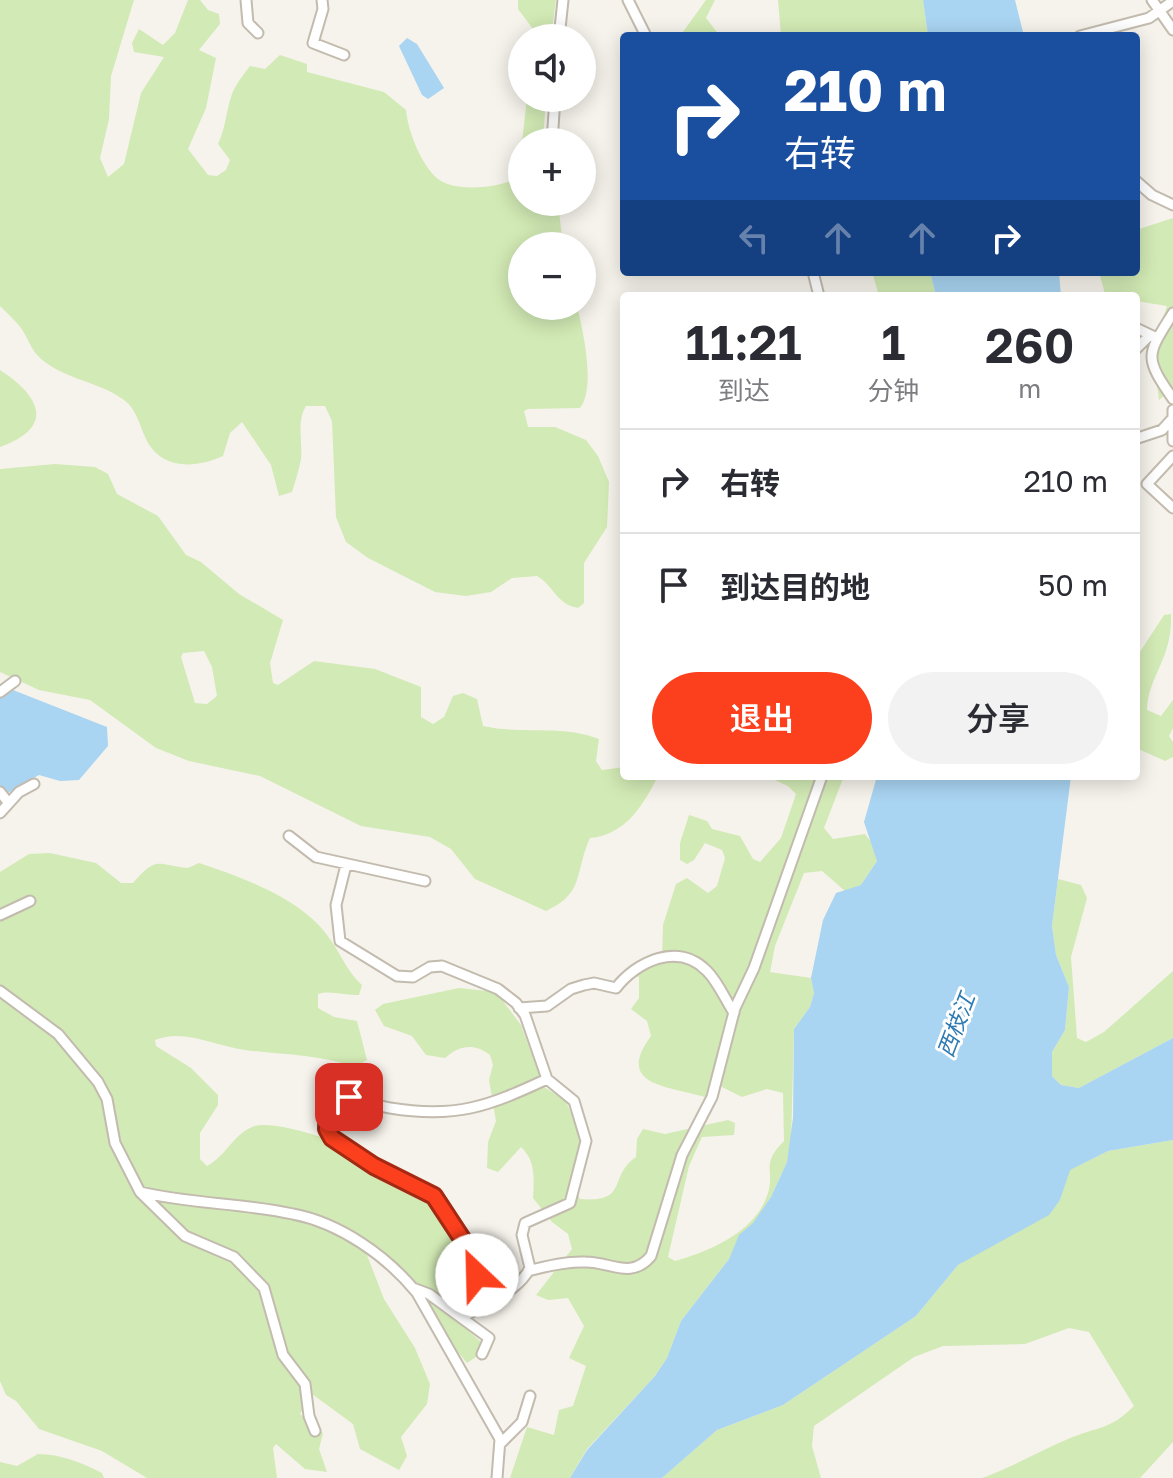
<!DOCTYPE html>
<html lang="zh">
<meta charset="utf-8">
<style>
:root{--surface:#fff;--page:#f2f2f3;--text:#2b2b33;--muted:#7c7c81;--line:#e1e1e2;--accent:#fc3f1d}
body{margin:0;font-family:"Golos Text","Noto Sans SC",sans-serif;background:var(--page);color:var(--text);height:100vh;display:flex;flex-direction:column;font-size:30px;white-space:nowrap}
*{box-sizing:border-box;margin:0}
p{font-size:26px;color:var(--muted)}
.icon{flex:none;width:44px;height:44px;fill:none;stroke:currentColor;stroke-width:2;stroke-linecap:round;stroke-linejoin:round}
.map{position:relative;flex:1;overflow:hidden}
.sheet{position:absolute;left:620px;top:292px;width:520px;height:488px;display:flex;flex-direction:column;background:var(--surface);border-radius:8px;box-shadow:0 4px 20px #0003}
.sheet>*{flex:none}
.top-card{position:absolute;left:620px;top:32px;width:520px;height:244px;border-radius:8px;box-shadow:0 4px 20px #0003;background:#1a4fa0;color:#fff;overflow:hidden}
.buttons{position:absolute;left:508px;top:24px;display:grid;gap:16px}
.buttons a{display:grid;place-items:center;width:88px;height:88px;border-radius:50%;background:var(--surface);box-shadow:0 4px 20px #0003;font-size:40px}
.pin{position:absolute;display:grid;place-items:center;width:68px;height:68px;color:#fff;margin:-34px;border-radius:16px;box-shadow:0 4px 12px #0006}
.me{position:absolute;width:88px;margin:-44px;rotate:336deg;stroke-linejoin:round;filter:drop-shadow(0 0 6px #0008)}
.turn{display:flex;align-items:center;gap:28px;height:168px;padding:0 32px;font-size:36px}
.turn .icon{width:104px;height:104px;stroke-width:2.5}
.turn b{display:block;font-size:56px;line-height:68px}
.lanes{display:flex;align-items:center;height:76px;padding:0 32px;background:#0003;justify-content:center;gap:40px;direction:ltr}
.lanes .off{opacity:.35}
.eta{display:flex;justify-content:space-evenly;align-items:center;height:136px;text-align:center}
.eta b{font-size:48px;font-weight:600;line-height:56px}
.primary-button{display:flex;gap:16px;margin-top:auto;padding:16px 32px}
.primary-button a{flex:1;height:92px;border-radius:48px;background:var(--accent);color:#fff;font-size:32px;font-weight:600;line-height:92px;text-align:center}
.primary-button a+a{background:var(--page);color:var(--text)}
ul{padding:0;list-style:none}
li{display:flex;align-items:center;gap:24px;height:104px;padding:0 32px;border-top:2px solid var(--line)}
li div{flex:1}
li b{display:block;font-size:30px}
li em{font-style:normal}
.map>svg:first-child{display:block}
.green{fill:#d2eab5;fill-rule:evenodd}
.water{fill:#a9d4f2}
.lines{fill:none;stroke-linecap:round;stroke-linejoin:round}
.minor-casing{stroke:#c2bbae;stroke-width:13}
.minor{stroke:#fff;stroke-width:9}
.route-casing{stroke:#a42913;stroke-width:20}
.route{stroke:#fc3f1d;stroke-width:14}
.labels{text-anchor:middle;stroke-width:6;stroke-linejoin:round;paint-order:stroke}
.water-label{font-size:22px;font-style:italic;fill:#2e7ab2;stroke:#fff}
</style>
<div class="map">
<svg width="1173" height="1478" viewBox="0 0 1173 1478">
<rect width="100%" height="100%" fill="#f6f3ec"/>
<path class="green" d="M0,0H134L111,76L109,119L100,158L108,177L124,164L141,93L164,57L134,52L132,43L139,29L163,45L175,33L188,0H200L208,10L219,14L220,24L199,50L216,58L206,108L188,149L208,175L217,176L226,170L230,160L218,144C226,127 226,111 232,94C236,84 244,74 250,66L265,69L280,55L307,64V72L384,92L406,110C408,131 421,165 438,179C454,192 496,188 513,180L521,162L522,146V202H558L563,246H522V306H577C583,330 596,388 580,408L528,409L524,411L528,427H555L586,440L598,456L609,482L607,527L584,563V603L578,608C556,604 554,586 537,576L512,578L491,592L466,596L435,592L368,558L346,542L336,517L332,421L325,406H306C296,422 303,442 301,459C299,470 295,482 292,492L279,496L271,465L242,422L230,433L223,456C194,469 160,470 145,437C139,423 136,409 124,400C99,381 60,379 37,355C30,347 27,336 21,328C15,320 7,313 0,306Z
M518,0H556L551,38H527L533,29L518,9Z
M706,0H715L706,18L720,36H680Z
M778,0H923L928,36H781Z
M527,98H546L543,142H522Z
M1173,218V388L1159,400L1153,351L1167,306L1136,301V296L1105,294L1099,272H1136V230Z
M872,272H930L936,296H879Z
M0,370C40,396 56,427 0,447Z
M55,464L95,467L108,474L117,494L158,516L186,555L201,562L239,594L283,620L270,663L273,683L278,685L314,661L375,669L421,687V717L433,724L444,717L453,696L463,693L477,699L483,726C522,735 560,724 599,739L596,761L602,770L624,767V776H658C643,806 625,835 590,838C574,874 585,893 546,911L475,879L451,849L430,837L361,826L260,776L189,761L156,748L90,700L39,690L0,672V469ZM204,651L212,667L217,696L207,704L195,703L181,657L183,653Z
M1171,614C1173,658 1148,676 1147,710L1161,716L1173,700V728L1169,736L1173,742V757L1165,761L1136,748V658L1164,615Z
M766,776H844L824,828L833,839L865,834L875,847L877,861L861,885L845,891L822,871L804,873L775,946L770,972L811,978L814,993L810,1007L794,1029L791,1143L787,1162L771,1197L753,1224L740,1235L729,1259L681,1321L667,1358L655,1376L587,1449L570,1478H510L527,1427L554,1435L559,1410L573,1406L586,1366L569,1358L584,1326L568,1298L548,1300L536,1295L572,1249L568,1234L552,1222L533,1198C534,1179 536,1161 521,1147L498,1172L487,1168L488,1142L496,1121L489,1080L493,1065L490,1055C474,1043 460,1045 445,1058L426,1055L412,1036L384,1026L375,1010L383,1004L459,988L496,992L521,1025L544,1087L566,1101L574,1121L582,1148L572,1180L580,1199C630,1203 607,1177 636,1157L637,1139L643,1129L665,1134L728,1120L735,1123L734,1135L702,1137L689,1166L668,1257L675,1261C710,1251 756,1232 768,1193C775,1169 760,1165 784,1141L783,1093L767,1089L742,1097L720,1086L705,1097C669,1086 614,1086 651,1036L647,1021L631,1009L639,998V977L630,974L662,960L663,925L676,884L687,878L708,893L717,886L725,858L722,850L705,843L694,860L687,864L680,860V843L689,815L707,821L712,829L740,836L753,859L760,862L781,838L796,794L788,786Z
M50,853L96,863L121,883H133C158,855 156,865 188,868L199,863C241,877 300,898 327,935C340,951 346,971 362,985L359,995C344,996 332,990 318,994V1008L334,1017L357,1021L367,1060L355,1067C318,1054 283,1055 245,1050C215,1046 184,1028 155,1040L156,1046L191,1068L218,1095V1105L200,1133V1159L207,1166C226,1156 233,1135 252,1127C282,1114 414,1170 440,1191C450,1199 453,1217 460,1228C466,1236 476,1241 484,1247L485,1283L495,1292L473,1303L460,1323L482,1343L476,1357L467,1363L452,1345L413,1282L365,1250L384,1299L415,1348L430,1384L427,1404L401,1437L407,1456L399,1470L360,1449L353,1424L312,1394L300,1414L323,1433L319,1449L327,1472L305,1469L276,1444L273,1448L277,1478H147L102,1451L39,1429L16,1401L6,1395L0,1381V872L29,854Z
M1058,879L1081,885L1087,898L1071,957L1077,1038L1086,1042L1104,1032L1173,971V1038L1079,1088L1061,1085L1052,1076V1052L1065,1030L1069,987L1056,955L1052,926Z
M1173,1140V1442L1140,1478H982C1013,1467 1039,1451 1068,1439C1098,1426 1109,1431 1134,1406L1089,1332L1069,1328L1025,1344L943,1346L914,1357L814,1426L812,1446L821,1478H662L717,1430L783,1405L916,1316L958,1265L1060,1200L1069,1170L1108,1151Z
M38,1454C61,1454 82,1463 102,1473L104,1478H0V1462L17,1466Z"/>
<path class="water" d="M923,0H1015L1024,36H928Z
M407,38L417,44L444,88L428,99L422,95L399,46Z
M930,272H1059L1061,296H936Z
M13,690L107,727L108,746L79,780L60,781L39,775L6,794L0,787V697Z
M877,776H1071L1052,926L1056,955L1069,987L1065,1030L1052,1052V1076L1061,1085L1079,1088L1173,1038V1140L1108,1151L1070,1170L1060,1200L1049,1215L958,1265L916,1316L783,1405L717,1430L662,1478H570L587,1450L655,1376L667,1358L681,1321L729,1259L739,1235L753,1223L771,1197L787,1162L793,1118L794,1029L810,1007L814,993L811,978L823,920L836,893L861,885L877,861L864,822Z"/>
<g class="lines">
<g class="minor-casing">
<path id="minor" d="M246,0L248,23L258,33
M322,0L323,9L313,43L344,55
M628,0L646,36
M1152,0L1173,30
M1080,36L1149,18L1173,1
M559,38L563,0
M552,142L555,98
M1136,181L1152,195L1173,205
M813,272L819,296
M1173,313C1147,355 1143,356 1173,399
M1136,328L1157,338
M1136,349L1150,335
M1173,410V441
M1138,438L1162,430L1171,420
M1173,456L1147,484L1173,508
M0,692L15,681
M0,792L8,802
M0,813L19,792L34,784
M289,836L316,857L425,881
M346,865L336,905L340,941L397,976L413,977L430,967L442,966L498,989L516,1003L525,1015L547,1079L574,1101L586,1141L570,1203L525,1223L522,1235L530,1268C516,1295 485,1300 463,1318
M0,915L30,901
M0,991L58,1034L98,1082L107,1099L115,1143L140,1192C191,1204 243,1203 293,1214C340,1223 387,1256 417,1293L500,1439L497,1478
M519,1008L547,1006L571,989L584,985L594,983L616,988C636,962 678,941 707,971C718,982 725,999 734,1013
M140,1192L185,1236L234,1257L264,1288L283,1355L305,1384L309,1416L315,1431
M528,1271C546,1266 567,1261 586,1262C611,1262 631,1280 651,1256L682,1155L712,1097L735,1008L754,968L822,776
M413,1288L429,1294L489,1338L482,1354
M486,1301L474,1257L434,1196L374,1166L332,1138L327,1129V1114L335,1101C356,1093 370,1105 390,1108C456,1119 489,1106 547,1079
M500,1444L522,1422L530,1396"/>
</g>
<use href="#minor" class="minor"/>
</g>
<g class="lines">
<g class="route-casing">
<path id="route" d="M349,1097L335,1101L328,1109L327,1129L332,1138L374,1166L434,1196L474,1257L477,1275"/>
</g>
<use href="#route" class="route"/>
</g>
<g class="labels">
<g class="water-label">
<text transform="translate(956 1025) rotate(-69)" y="8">西枝江</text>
</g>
</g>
</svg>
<div class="buttons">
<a><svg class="icon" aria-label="sound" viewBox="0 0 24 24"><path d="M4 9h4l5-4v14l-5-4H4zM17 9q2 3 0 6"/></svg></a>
<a>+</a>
<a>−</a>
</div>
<div class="pin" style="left:349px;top:1097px;background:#d93025"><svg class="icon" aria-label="arrive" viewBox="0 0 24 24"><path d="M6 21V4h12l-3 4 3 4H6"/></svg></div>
<svg class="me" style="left:477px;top:1275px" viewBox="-20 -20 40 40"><circle r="19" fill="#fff"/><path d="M0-13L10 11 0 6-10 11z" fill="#fc3f1d"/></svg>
<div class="top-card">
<div class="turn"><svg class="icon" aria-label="right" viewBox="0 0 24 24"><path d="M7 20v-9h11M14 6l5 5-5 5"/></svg><div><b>210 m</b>右转</div></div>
<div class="lanes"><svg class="icon off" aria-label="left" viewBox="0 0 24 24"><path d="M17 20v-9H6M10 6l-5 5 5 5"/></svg><svg class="icon off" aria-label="ahead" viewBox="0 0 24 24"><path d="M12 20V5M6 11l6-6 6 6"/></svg><svg class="icon off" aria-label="ahead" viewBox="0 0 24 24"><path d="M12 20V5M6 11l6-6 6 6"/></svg><svg class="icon" aria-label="right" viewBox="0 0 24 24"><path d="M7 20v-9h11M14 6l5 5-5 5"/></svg></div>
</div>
<section class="sheet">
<div class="eta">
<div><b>11:21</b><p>到达</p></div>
<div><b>1</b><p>分钟</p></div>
<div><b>260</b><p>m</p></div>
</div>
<ul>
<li><svg class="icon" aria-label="right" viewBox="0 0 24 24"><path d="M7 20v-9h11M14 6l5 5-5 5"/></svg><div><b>右转</b></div><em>210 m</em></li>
<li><svg class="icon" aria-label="arrive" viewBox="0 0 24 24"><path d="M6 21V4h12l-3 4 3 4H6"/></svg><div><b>到达目的地</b></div><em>50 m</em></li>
</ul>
<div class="primary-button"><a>退出</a><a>分享</a></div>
</section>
</div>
